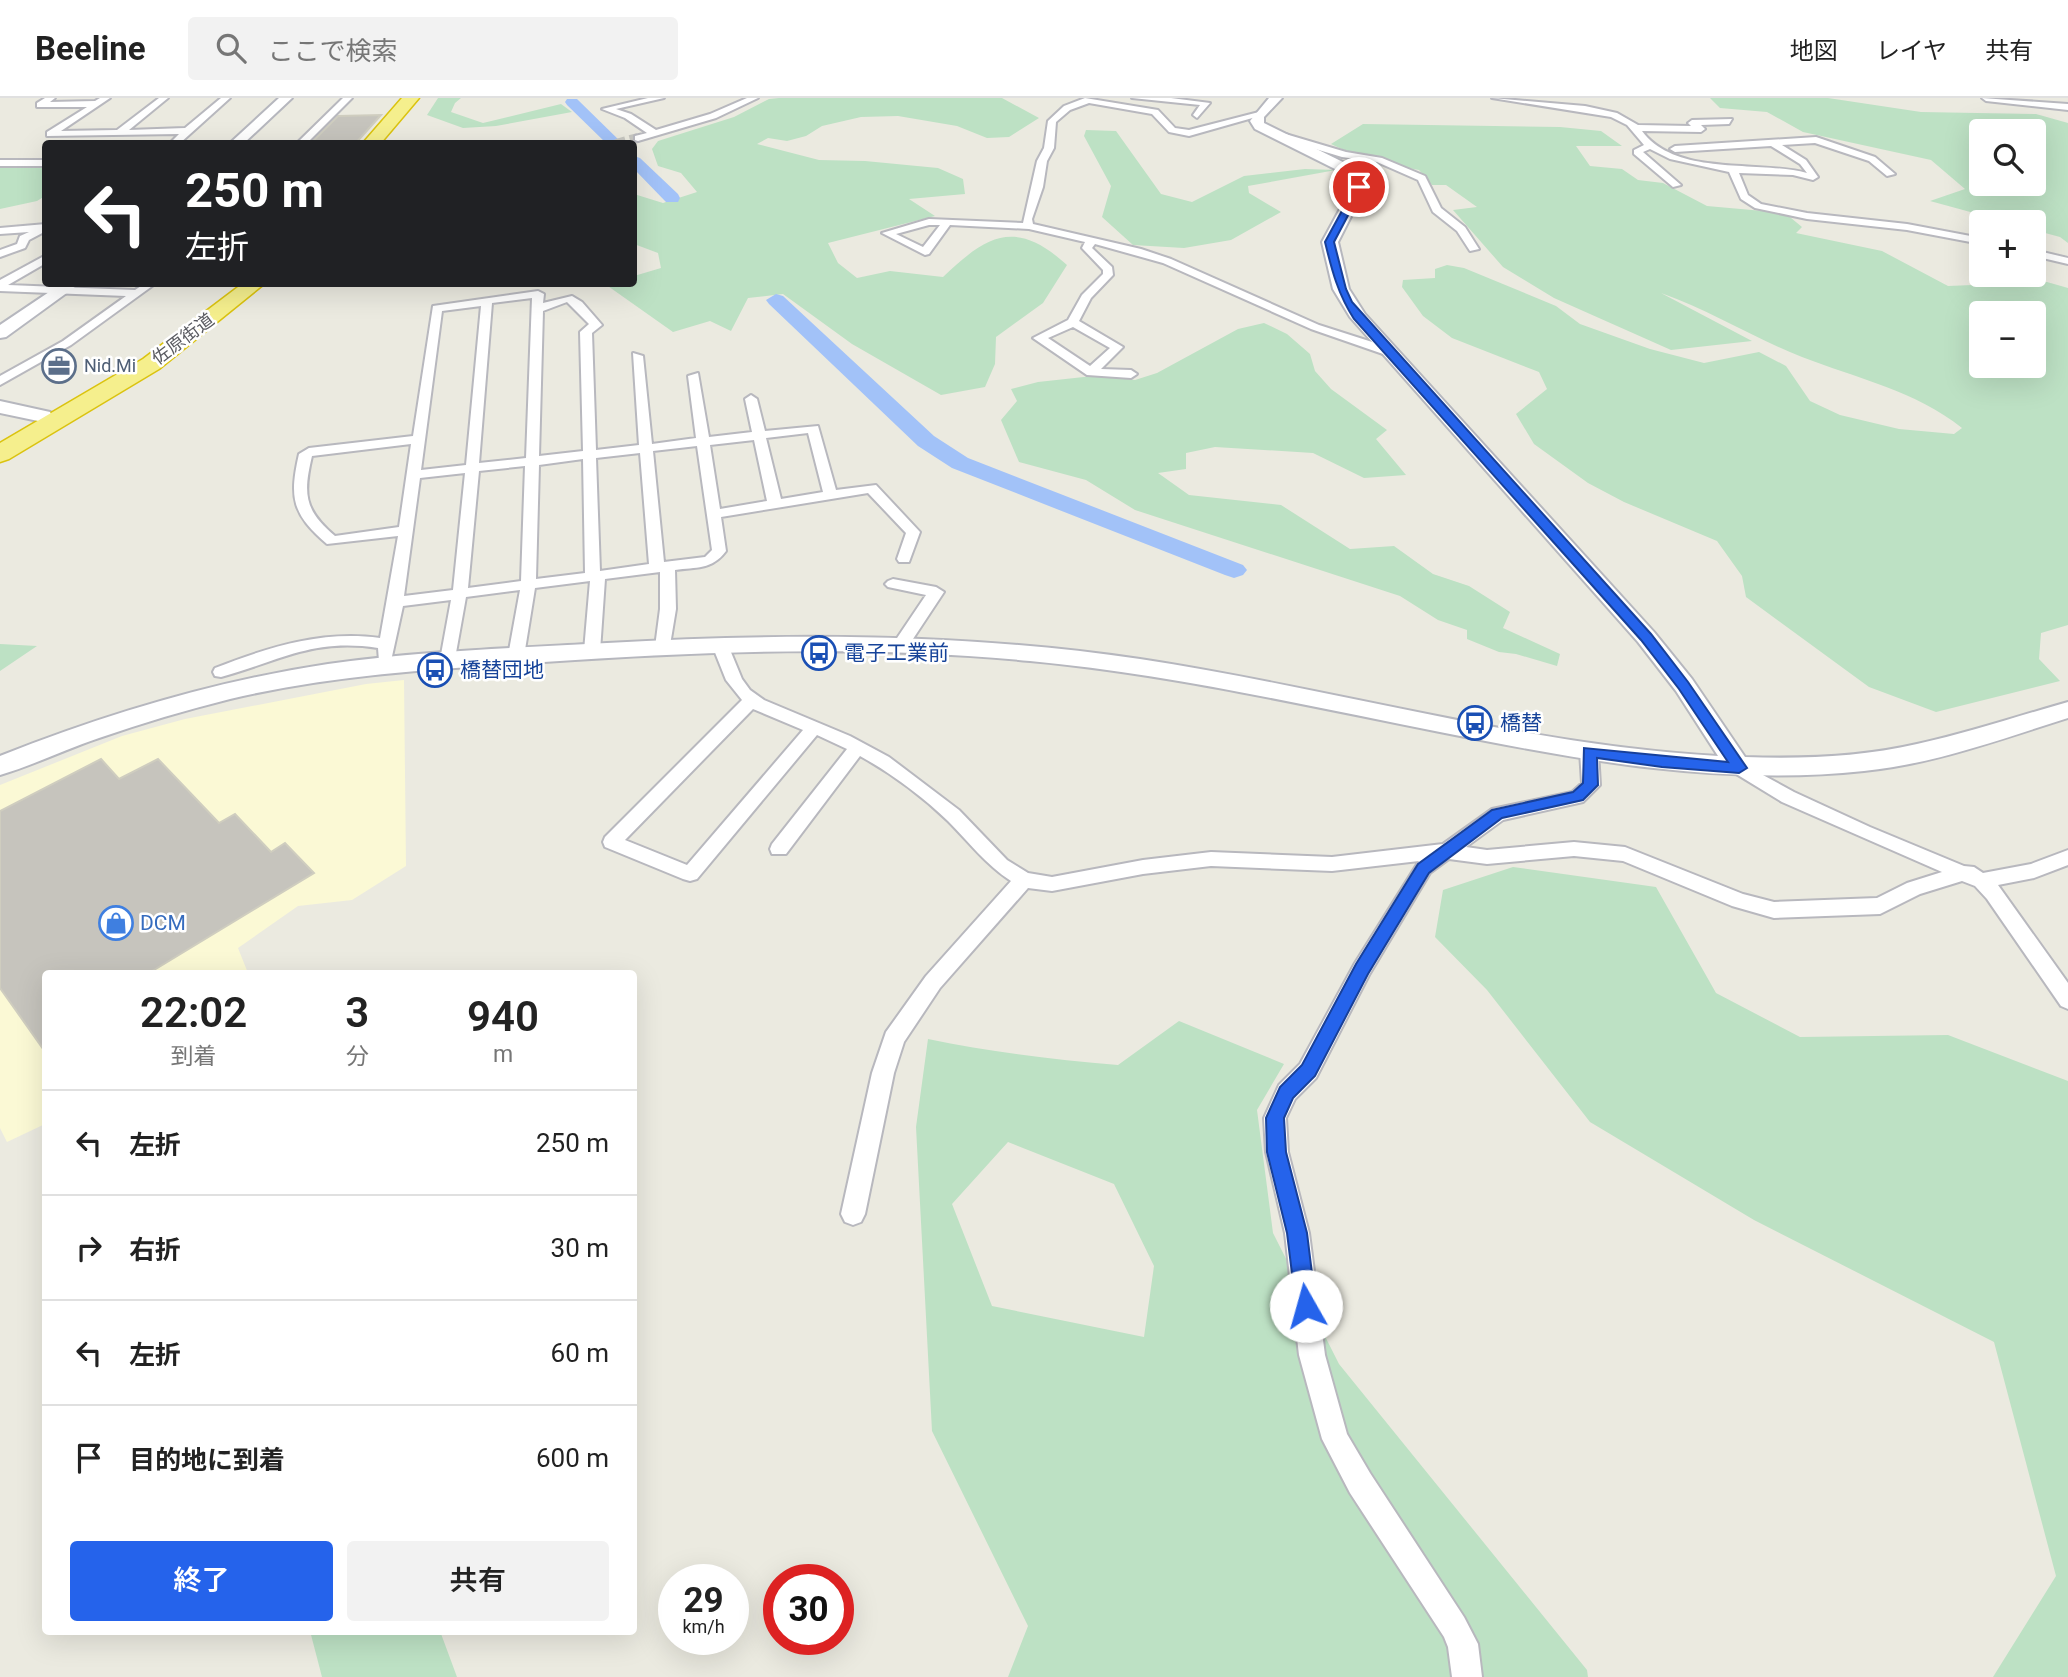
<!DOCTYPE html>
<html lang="ja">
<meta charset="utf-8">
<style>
:root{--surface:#fff;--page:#f2f2f2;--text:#222;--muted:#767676;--line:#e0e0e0;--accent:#2563eb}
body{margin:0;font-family:Roboto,"Noto Sans JP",sans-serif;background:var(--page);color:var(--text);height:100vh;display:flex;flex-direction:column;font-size:26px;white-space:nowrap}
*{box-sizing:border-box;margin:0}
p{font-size:23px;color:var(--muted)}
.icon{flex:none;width:38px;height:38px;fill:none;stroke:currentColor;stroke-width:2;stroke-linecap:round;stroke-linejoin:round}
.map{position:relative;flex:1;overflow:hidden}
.panel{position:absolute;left:42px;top:872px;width:595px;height:665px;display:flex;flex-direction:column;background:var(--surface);border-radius:7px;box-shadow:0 7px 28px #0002}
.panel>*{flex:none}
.banner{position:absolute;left:42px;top:42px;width:595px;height:147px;border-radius:7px;box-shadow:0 7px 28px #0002;background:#202124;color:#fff;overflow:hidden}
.buttons{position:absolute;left:1969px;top:21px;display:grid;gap:14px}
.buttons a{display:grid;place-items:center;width:77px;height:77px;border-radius:7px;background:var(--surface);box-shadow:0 7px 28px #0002;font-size:35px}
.speed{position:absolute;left:658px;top:1466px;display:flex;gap:14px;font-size:35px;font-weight:700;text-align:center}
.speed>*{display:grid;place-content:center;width:91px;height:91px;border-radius:50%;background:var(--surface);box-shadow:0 7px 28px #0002;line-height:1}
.speed small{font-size:18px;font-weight:400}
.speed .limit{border:10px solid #d22;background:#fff;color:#111}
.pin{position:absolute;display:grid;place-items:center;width:60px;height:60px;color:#fff;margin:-30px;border:4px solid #fff;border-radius:50%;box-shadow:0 2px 7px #0007}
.me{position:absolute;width:77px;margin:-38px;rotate:353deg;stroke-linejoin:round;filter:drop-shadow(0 0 5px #0008)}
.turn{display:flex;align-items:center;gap:24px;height:147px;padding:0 28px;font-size:32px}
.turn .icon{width:91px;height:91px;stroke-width:2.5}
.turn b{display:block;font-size:49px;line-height:60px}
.eta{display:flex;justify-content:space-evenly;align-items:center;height:119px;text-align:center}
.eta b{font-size:42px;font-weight:600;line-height:49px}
.button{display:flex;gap:14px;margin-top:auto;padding:14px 28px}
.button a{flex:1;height:80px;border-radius:7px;background:var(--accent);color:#fff;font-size:28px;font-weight:600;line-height:80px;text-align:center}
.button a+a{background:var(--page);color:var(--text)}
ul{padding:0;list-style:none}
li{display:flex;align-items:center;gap:21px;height:105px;padding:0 28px;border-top:2px solid var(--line)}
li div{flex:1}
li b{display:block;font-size:26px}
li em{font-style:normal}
header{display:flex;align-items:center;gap:42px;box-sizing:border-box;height:98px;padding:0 35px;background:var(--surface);border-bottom:2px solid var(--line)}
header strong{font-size:33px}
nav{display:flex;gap:38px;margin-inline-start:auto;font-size:24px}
.search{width:490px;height:63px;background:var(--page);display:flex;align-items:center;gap:18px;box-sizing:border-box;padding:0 24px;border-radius:7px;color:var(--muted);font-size:26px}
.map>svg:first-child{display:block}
.commercial{fill:#fbf9d5}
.green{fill:#bde1c4;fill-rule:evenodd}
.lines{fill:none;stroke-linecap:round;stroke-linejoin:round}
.river{fill:#a2c2f8;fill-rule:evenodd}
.building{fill:#c6c4bd;stroke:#cfcdbf;stroke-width:2}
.street-tunnel{stroke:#c6c6c0;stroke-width:10;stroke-dasharray:10 4.5;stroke-linecap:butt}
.street-casing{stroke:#b8b8be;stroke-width:4}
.secondary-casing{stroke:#b6b7be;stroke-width:4}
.highway-casing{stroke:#dbc30f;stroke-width:3}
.street{fill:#fff;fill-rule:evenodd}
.secondary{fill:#fff;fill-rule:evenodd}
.highway{fill:#f5ef8d;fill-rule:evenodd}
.route{fill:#2563eb;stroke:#184099;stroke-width:2}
.labels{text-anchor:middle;stroke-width:5;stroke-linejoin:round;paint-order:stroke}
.far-street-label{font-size:18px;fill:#595a60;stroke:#fff}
.far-service-label{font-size:18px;fill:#4e5e75;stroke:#fff;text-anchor:start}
.transit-label{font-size:21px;fill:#164399;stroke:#fff;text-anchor:start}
.shop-label{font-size:21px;fill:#366cbe;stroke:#fff;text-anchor:start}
</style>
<header>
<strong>Beeline</strong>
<div class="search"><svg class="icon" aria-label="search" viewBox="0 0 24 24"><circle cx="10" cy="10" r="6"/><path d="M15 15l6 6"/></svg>ここで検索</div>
<nav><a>地図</a><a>レイヤ</a><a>共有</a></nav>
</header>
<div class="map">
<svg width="2068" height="1579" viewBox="0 0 2068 1579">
<rect width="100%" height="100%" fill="#ebeae0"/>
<path class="commercial" d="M404,582L406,768L352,802L298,808L238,850L248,875H46L45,1026L7,1044L0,1030V687L122,638L185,621L366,586Z"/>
<path class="green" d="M438,0H461L455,5L451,14L483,25L561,6L572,14L496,28L463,30L427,17Z
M779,0H1002L1039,20L1009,39L987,40L957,28L898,18L861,19L822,28L806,38L787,43L768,40L757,46L819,62L865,63L938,70L963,81L965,96L909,101L935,118L828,145L838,165L857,180L890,173L943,179C988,136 1016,121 1067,167L1043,205L996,239L995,266L985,289L941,297L852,246L783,196L748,200L731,233L710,223L673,234L605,186H634V178L661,170L658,155L634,146V96L663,105L697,94L681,75L658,68L652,51L658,43L734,19L769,1Z
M1710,0H1828L1921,14L2036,16L2068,25V145L2060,139L2034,132V124H2007L1930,103L1965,91L1931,62L1803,34L1767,14L1720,10ZM1981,33H2034V86H1981Z
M1363,26L1560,29L1601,33L1622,48H1576L1590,68L1622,71L1638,82L1663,85L1707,108L1785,115L1802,129L1796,135L1882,153L1948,188L2047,184L2068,190V527L2041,535L2039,561L2060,583L1936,614L1869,589L1746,499L1742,478L1717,443L1624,404L1588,385L1534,346L1516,316L1547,291L1539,274L1452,240L1423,218L1402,189L1403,182L1435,180V171L1447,167L1464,170L1556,208L1580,226L1650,251L1704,265L1759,254L1786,268L1810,303L1840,317L1899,331L1954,336L1962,330C1916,293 1856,280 1802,259C1754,240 1709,212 1661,195L1752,243L1671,252L1554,200L1503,169L1453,112L1477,109L1446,87H1432L1419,72C1403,70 1391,63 1375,59C1355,54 1351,56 1331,46ZM1981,215H2034V268H1981Z
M1086,32L1116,33L1161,96L1192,104L1244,78L1305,71L1336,72L1248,88L1249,95L1281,114L1231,142L1184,150L1133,147L1102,119L1111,88L1084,38Z
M0,67L45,68V98L37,103L0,111Z
M1264,225L1287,236L1310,256L1315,273L1331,291L1387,332L1376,341L1406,377L1364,380L1313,355L1215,349L1186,355V371L1158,375L1189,397L1281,407L1350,451L1394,448L1433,476L1469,488L1510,514L1503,530L1560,556L1557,568L1516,556L1499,554L1467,541V532L1438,522L1400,498L1135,412L1086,382L1019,364L1001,322L1017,303L1011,291L1038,284L1102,277L1135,282L1157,275L1238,231Z
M0,546L37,548L0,573Z
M1513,769L1656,789L1716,895L1800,939L1948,937L2068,983V1579H1993L2056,1478L1994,1244L1754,1122L1590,1024L1487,892L1435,839L1443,792Z
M1179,923L1284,966L1257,1012L1273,1135L1339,1266L1587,1572L1588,1579H1008L1028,1528L932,1333L916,1029L928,941C991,954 1054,962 1118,967ZM1008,1044L1114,1086L1154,1168L1144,1239L992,1208L952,1106Z
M310,1533H440L457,1579H322Z"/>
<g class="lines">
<path class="river" d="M567,1H577L623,46H607L567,7L565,4Z
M634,58L640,60L678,96L680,100L678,104H666L634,71Z
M776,196L783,198L934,338L968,360L1243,467L1247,472L1243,477L1234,480L1225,477L952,370L918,348L769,206L766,202Z"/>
</g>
<path class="building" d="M381,17L355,46H310L338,18Z
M101,661L119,681L158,661L219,725L235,716L271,754L285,745L314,775L149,875H46V955L0,890V713Z"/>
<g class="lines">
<path class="street-tunnel" d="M616,46L638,40"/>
<g class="street-casing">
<path id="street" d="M45,0H55L50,4L95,3L100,0H110L61,33L117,32L159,0H168L129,32L185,30L221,0H230L179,46H169L179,36L47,38V34L87,9H37V5Z
M343,0H352L306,46H296Z
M648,0H664L616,11L631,16L656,32L710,16L747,0H758L716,20L638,43L635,42V38L647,35L625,20L602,11Z
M1085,0L1158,12L1175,30L1189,32L1259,14L1263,17L1189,38L1169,34L1152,16L1089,5L1070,12L1056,24L1054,50L1047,63L1043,89L1032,121L1033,126L1141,151L1171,161L1319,227L1394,251V257H1386L1311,231L1163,165L1095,146L1092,150L1112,169L1113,177L1091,200L1079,223L1123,249L1101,271L1131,272L1137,276L1131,280L1087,277L1033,240L1068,222L1082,197L1103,176V172L1082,150L1085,144L1029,131L950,127L929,156L925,157L882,135L929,121L1023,125L1037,63L1044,50L1048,23L1064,8ZM929,127H940L923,149L896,136ZM1073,229L1110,250L1090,268L1048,240Z
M1132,0H1171L1210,5L1197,20L1193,17L1200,7Z
M1492,0L1585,8L1617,15L1638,27L1691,28L1688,25L1692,22L1732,21L1729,26L1701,27L1705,31L1701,34L1642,33C1676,79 1758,62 1807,75L1800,66L1771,48L1675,54L1670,51L1675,48L1816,39L1875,59L1895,76L1887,78L1869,63L1815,45L1782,47L1806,62L1818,79L1813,82L1793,77L1739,75L1748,97L1761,106L1807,115L1907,126L1981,140V146L1907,132L1807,121L1755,110L1741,101L1729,74L1670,61L1650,51L1643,54L1681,87L1673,89L1634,56V52L1644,47L1627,27L1611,19Z
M1982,0L2068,6V12L1986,3Z
M1282,35L1346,54L1382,60L1425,78L1441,110L1465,129L1479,151L1470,153L1457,133L1433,114L1418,82L1377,64L1342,59L1279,40V36Z
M0,62H46V68H0Z
M46,126V133L29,142L25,150L0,159V152L17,146L20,138L29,134L0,136V130Z
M2034,152L2068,160V166L2034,158Z
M46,157V165L8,187L135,192L144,186H155L71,247L0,287V278L63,243L126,198L0,193V182Z
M538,193L544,196L543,205L572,198L582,204L602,227L592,235L596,352L639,347L633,255L643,258L652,346L696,340L688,278L698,275L709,339L752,334L745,301L751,297L757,301L765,333L818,328L836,392L876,387L920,434L909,464H899L897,461L906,435L868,395L721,419L726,453C712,472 696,469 675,472L676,511L669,553H657L655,549L660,511V474L605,481L600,553L592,558L584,553L590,483L535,490L524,558L516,563L508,558L520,492L466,499L454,566L448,567L440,562L451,502L403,508L391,563H379L378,550C312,540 280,563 221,579L215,578L213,574L215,570C269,549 322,532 380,540L398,438L327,446C292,416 289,400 299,356L309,350L413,338L433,208ZM532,200L526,360L479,365L492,205ZM567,204L589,226L580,234L583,353L539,358L543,213ZM481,208L466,367L421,372L442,213ZM808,335L823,394L781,401L766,340ZM754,342L767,403L720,411L710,347ZM411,346L399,429L335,438C304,412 303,396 312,358ZM697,348L712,452L705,459L664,464L653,353ZM640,355L649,466L600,473L596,360ZM583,361L585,475L536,481L539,367ZM525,368L521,483L468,490L479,373ZM465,375L453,492L404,498L420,380Z
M893,481L936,489L944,494L907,550L901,551L893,546L926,497L888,489L885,486L888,483Z
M720,542L728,547L742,581L750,592L764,602L850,638L889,659L959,712L1007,762L1028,775L1052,779L1143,762L1211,754L1332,759L1443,746L1492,711L1572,694L1582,685L1580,653L1589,647L1598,653L1600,687L1583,704L1503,722L1466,749L1487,752L1574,744L1625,749L1743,796L1774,804L1877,800L1907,785L1942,774L1782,704L1733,674L1730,670L1733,666L1739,664L1794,694L1870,729L1964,768L1974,769L1983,775L2031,766L2068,752V767L2034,780L1998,787L2068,885V911L2061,908L1987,801L1975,788L1962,783L1920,796L1880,816L1774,820L1732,808L1623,763L1574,758L1487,766L1449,761L1430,775L1369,877L1316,980L1295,1001L1286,1020L1288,1054L1309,1135L1325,1257L1347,1336L1370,1375L1464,1519L1478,1546L1482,1579H1452L1448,1549L1444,1539L1350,1395L1322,1341L1299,1257L1285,1135L1266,1054L1264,1020L1279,987L1300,966L1355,865L1419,763L1332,773L1211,768L1143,776L1052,793L1028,790L940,890L904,944L894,975L865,1116L861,1124L853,1127L845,1124L841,1116L872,975L886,934L926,878L1011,783C986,767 969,744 948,723C923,699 891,675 860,658L786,756H772L770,751L772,746L847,651L817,637L697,781L690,783L683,781L605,749L603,744L605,739L742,602L726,582L712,547ZM753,611L803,632L687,767L625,742Z"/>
</g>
<g class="secondary-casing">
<path id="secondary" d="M279,0H292L243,46H229Z
M1269,0H1282L1264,19V25L1351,68L1366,83V89L1338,144L1349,191L1365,216L1654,534L1692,581L1745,659C1802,661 1861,659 1917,646C1968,635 2018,618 2068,604V620C2001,641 1934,666 1864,673C1723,688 1584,663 1445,635C1307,608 1170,576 1030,563C868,547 706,553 544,564C439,571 334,576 230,601C186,612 142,625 99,640C66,651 34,667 0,677V658C106,616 215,583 328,566C420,553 514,550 607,545C785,535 964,535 1140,561C1333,590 1523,647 1718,658L1676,593L1638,544L1350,219L1333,191L1322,144L1352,89V84L1341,74L1255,31L1250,23Z
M61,186H79L6,239L0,240V227Z
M0,303L50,314L52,318L43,324L0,315Z"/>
</g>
<g class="highway-casing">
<path id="highway" d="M402,0H419L380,46H362Z
M242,186H264L159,271L9,361L0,364V345L143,261Z"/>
</g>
<use href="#street" class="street"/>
<use href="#secondary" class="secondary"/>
<use href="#highway" class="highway"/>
</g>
<path class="route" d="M1359,86L1363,89L1334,144L1346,191L1352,204L1651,536L1688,584L1747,670L1739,675L1662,669L1597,660L1598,687L1583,702L1502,720L1429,775L1368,876L1315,978L1293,1000L1284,1020L1286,1054L1307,1135L1316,1208L1313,1215L1306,1218L1299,1215L1296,1208L1287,1135L1267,1054L1266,1020L1280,989L1302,967L1356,866L1418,766L1492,712L1573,694L1583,685L1584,650L1728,664L1679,591L1641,542L1354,221C1338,196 1332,173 1325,144L1355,89Z"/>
<defs>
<g id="office-ring" transform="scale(1.75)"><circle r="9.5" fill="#fff" stroke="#5c6f8a" stroke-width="1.5"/><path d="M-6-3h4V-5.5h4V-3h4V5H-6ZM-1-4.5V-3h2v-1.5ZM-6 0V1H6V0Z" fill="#5c6f8a"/></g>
<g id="bus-ring" transform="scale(1.75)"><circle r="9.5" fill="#fff" stroke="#1a4fb4" stroke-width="1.5"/><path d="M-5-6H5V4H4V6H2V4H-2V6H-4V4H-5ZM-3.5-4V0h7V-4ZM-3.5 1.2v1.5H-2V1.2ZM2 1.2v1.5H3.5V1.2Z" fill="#1a4fb4"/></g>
<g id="shop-ring" transform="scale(1.75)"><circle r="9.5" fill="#fff" stroke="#3f7fe0" stroke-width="1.5"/><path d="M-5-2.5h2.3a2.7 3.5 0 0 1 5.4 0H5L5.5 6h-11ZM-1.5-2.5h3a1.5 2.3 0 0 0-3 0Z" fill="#3f7fe0"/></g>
</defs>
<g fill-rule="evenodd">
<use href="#office-ring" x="59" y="268"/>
<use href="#bus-ring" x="819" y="555"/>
<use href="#bus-ring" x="435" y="572"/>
<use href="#bus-ring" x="1475" y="625"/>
<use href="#shop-ring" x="116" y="825"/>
</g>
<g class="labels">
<g class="far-street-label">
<text transform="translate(183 241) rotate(-37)" y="6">佐原街道</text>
</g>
<g class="far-service-label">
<text x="84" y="274">Nid.Mi</text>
</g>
<g class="transit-label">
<text x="844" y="562">電子工業前</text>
<text x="460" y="579">橋替団地</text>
<text x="1500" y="632">橋替</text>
</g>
<g class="shop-label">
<text x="140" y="832">DCM</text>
</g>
</g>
</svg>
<div class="buttons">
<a><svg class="icon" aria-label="search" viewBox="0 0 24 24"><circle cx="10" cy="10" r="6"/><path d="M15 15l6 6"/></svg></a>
<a>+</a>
<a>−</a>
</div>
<div class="speed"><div>29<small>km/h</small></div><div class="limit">30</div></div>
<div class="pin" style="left:1359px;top:89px;background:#d93025"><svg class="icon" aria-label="arrive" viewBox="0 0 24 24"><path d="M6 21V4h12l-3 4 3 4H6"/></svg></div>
<svg class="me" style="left:1306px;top:1208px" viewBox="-20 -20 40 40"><circle r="19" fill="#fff"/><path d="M0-13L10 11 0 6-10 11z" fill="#2563eb"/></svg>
<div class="banner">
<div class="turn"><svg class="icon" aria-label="left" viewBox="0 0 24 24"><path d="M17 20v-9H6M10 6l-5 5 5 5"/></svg><div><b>250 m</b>左折</div></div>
</div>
<section class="panel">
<div class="eta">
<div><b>22:02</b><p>到着</p></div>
<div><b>3</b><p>分</p></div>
<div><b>940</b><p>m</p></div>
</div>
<ul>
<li><svg class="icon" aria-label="left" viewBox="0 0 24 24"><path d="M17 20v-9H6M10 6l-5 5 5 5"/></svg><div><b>左折</b></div><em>250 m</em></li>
<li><svg class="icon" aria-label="right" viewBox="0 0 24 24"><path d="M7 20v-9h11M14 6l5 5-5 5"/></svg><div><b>右折</b></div><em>30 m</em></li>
<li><svg class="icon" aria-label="left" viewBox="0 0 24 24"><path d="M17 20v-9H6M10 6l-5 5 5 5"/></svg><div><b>左折</b></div><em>60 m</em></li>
<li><svg class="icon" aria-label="arrive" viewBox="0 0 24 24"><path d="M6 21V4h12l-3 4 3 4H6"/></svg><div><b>目的地に到着</b></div><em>600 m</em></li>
</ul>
<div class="button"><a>終了</a><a>共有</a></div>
</section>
</div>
